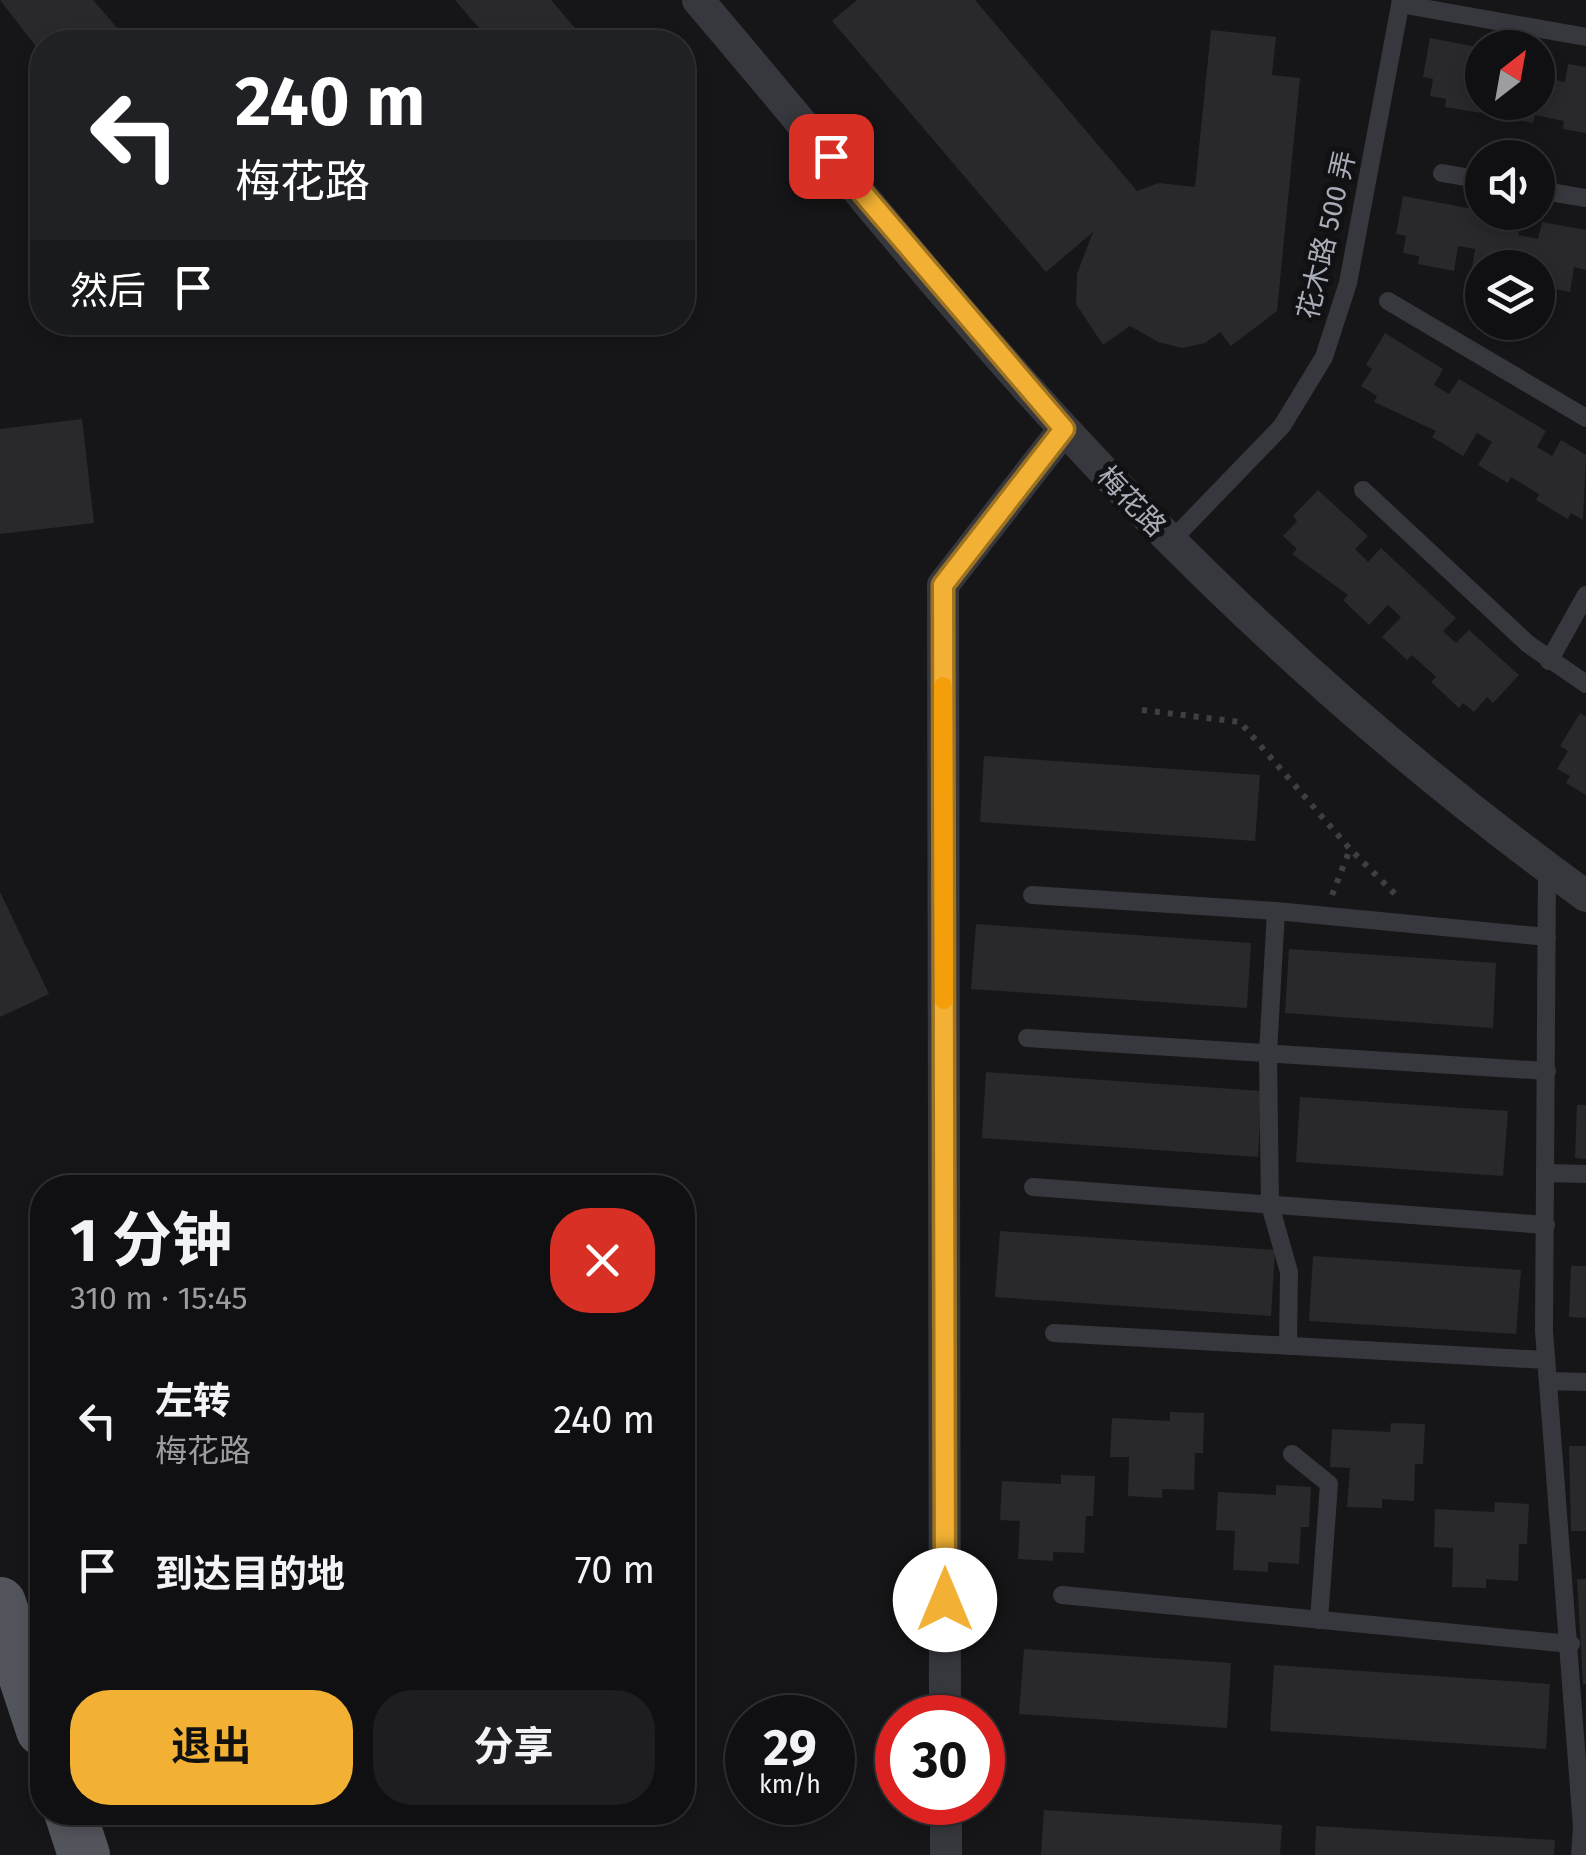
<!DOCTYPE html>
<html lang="zh">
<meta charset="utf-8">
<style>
:root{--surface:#101012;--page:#1e1e20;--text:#f1f3f6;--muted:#9c9d9f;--line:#303032;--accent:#f2b134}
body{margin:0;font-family:"Fira Sans","Noto Sans SC",sans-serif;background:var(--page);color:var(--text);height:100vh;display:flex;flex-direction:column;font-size:38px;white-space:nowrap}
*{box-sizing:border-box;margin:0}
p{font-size:32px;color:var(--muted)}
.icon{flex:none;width:55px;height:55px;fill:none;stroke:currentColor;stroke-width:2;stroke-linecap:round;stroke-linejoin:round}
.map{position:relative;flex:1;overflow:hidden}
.drawer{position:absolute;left:30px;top:1175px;width:665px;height:650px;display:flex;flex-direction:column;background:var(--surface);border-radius:40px;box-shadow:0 5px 15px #0003,0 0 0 2px var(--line)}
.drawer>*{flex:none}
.banner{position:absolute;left:30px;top:30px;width:665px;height:305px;border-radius:40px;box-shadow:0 5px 15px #0003,0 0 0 2px var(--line);background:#202124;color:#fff;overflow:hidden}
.needle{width:65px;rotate:31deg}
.buttons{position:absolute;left:1465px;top:30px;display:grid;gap:20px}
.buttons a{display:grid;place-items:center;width:90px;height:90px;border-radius:50%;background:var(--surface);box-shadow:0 5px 15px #0003,0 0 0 2px var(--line);font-size:50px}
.speed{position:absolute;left:725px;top:1695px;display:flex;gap:20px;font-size:50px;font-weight:700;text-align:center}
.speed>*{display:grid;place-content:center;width:130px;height:130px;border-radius:50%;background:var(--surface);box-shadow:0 5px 15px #0003,0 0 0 2px var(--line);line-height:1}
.speed small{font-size:25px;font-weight:400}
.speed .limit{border:15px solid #d22;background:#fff;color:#111}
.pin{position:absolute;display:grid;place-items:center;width:85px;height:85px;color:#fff;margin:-42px;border-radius:20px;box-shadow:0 5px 15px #0006}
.me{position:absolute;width:110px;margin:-55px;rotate:0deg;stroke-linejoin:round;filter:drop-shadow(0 0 8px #0008)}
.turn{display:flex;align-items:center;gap:35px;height:210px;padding:0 40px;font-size:45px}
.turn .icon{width:130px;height:130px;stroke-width:2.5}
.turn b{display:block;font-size:70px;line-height:85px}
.then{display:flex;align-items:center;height:95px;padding:0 40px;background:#0003;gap:20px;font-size:38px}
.round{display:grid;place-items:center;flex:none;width:105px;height:105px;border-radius:40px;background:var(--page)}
.overview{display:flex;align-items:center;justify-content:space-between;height:170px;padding:0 40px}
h1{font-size:60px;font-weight:700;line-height:75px}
.action{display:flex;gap:20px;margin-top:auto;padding:20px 40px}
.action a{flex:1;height:115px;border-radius:40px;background:var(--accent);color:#111;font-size:40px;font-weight:700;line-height:115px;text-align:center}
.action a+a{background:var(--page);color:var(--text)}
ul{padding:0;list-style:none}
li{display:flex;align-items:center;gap:30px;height:150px;padding:0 40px}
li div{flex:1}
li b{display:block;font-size:38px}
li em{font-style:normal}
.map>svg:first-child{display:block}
.building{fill:#29292c}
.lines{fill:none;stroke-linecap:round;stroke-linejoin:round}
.path{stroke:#3d3f44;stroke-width:6;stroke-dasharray:5 8;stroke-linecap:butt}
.service{stroke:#37383d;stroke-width:18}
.minor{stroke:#37383d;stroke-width:32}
.primary{stroke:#53555c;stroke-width:52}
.route-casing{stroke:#9d7322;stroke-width:25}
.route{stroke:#f2b134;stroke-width:18}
.slow{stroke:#f59e0b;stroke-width:18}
.labels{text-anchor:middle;stroke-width:10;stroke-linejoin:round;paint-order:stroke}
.street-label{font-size:28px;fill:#a8adb8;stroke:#111113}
</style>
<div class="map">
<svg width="1586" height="1855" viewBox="0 0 1586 1855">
<rect width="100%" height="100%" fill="#161618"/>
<path class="building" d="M0,0H93L119,30L105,42H42V54Z
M455,0H551L587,42H491Z
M857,0H975L1137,191L1159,183L1195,187L1211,30L1276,37L1272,75L1300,78L1277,311L1231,346L1220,332L1205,343L1182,348L1158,342L1130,326L1103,345L1076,304L1077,274L1093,232L1046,272L832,21Z
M1430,38L1482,48L1481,113L1445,107L1446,99L1430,96L1433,79L1423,77Z
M1538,59L1549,61L1545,78L1565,82L1568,64L1586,67V133L1563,129L1564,121L1535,115L1533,123L1497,116L1500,102H1538Z
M1403,196L1522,218L1518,235L1538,239L1542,222L1586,230V270L1574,267L1570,292L1538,286V268H1482V276L1471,274L1475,249L1458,246L1454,271L1418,264L1419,256L1403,253L1406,236L1396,234Z
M1385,333L1443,369L1434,385L1449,394L1459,379L1546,431L1537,447L1552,456L1561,440L1586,455L1583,520L1571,513L1568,519L1536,500L1539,494L1511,477L1508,483L1478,465L1492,442L1477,433L1463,456L1432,437L1436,431L1374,402L1377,396L1361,386L1372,369L1366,365Z
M82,419L94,523L0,534V429Z
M1318,490L1368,536L1355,549L1368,562L1381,548L1456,618L1443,631L1456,643L1469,630L1519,675L1493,703L1487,697L1474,712L1463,703L1459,708L1431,682L1436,677L1412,655L1407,660L1382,637L1401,617L1388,605L1369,625L1343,600L1348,595L1292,554L1297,549L1283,536L1297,521L1293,516Z
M1580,713L1586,717V795L1566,783L1570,776L1557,769L1568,751L1560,746Z
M984,756L1260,775L1255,841L980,822Z
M0,892L49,994L0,1017Z
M976,924L1251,943L1247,1008L971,989Z
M1289,949L1496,963L1493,1028L1285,1013Z
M986,1072L1262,1091L1258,1157L982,1138Z
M1300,1097L1508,1111L1503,1176L1296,1162Z
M1577,1105H1586V1159L1575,1158Z
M1000,1231L1275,1250L1271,1316L995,1297Z
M1313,1256L1521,1270L1516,1334L1309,1321Z
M1571,1266H1586V1318L1569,1317Z
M1170,1412L1204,1413L1203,1453H1195L1194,1490L1162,1489V1498L1128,1496L1129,1457H1110L1112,1418L1170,1421Z
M1391,1423L1425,1424L1423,1464H1415L1414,1501L1382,1499V1508L1347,1507L1350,1468L1330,1467L1332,1429L1390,1432Z
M1569,1446H1586V1531H1571Z
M1061,1475L1095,1476L1093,1516H1086L1084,1553L1053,1552V1561L1018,1559L1020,1521L1000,1520L1002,1481L1061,1484Z
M1276,1485L1311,1487L1309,1527H1301L1299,1564L1268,1562V1572L1233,1570L1235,1531L1216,1530L1218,1492L1276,1495Z
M1495,1502L1529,1504L1527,1544H1519L1518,1581L1486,1579V1588L1452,1587L1453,1548L1434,1547L1435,1509L1494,1512Z
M1577,1579H1586V1684H1583Z
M1024,1649L1231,1663L1227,1728L1019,1714Z
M1274,1665L1550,1684L1546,1749L1270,1731Z
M1044,1810L1282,1825L1280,1855H1041Z
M1316,1826L1555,1840L1554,1855H1315Z"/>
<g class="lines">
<path class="path" d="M1142,710L1240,722L1350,849L1398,897
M1332,895L1350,849"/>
<path class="service" d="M1400,4L1586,37
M1442,173L1482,180
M1538,190L1586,198
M1388,301L1586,418
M1363,490L1528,644L1586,684
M1171,541L1282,426L1324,357L1348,283L1401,0
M1549,661L1586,595
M1547,868L1544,1331L1582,1827L1580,1855
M1032,895L1276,911L1547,937
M1276,911L1268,1053L1270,1205L1289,1272L1288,1346
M1027,1038L1547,1071
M1547,1173L1586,1174
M1033,1187L1546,1225
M1054,1333L1546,1360
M1548,1381L1586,1382
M1292,1454L1329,1484L1319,1620
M1062,1595L1571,1644"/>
<path class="minor" d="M698,0C821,144 939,293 1067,432C1225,604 1397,759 1586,896
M945,1718L943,585L1064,429
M946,1802V1855"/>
<path class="primary" d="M0,1603L42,1730
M70,1812L84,1855"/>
</g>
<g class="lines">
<g class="route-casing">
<path id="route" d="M831,156L1064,429L943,585L945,1600"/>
</g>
<use href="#route" class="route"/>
<path class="slow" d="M943,686L944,1000"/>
</g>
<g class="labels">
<g class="street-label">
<text transform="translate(1326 235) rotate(-77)" y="10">花木路 500 弄</text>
<text transform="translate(1132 501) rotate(46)" y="10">梅花路</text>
</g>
</g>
</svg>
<div class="buttons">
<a><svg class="needle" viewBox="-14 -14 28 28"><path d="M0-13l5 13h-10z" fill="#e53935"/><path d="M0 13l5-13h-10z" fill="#9c9d9f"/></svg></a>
<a><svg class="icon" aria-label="sound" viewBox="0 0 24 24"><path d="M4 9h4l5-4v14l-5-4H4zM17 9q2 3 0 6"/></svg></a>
<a><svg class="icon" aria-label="layers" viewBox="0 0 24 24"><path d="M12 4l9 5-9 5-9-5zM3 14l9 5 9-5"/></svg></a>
</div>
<div class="speed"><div>29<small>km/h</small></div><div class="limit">30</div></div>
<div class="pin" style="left:831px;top:156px;background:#d93025"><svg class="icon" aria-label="arrive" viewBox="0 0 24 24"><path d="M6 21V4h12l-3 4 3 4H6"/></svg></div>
<svg class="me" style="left:945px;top:1600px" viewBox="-20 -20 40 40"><circle r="19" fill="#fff"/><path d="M0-13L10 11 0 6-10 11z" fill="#f2b134"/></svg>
<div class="banner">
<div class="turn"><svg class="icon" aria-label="left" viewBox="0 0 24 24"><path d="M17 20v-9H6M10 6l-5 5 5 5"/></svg><div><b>240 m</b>梅花路</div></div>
<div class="then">然后<svg class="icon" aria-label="arrive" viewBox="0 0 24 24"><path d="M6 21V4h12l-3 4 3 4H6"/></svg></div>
</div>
<section class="drawer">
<div class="overview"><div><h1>1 分钟</h1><p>310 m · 15:45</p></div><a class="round" style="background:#d93025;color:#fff"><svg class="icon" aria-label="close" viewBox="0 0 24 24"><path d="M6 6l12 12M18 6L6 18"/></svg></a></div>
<ul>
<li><svg class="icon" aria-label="left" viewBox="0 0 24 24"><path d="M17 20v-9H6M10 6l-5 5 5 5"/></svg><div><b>左转</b><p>梅花路</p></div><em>240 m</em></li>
<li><svg class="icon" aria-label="arrive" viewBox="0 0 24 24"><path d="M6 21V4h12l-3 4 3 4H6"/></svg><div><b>到达目的地</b></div><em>70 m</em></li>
</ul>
<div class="action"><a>退出</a><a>分享</a></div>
</section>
</div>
